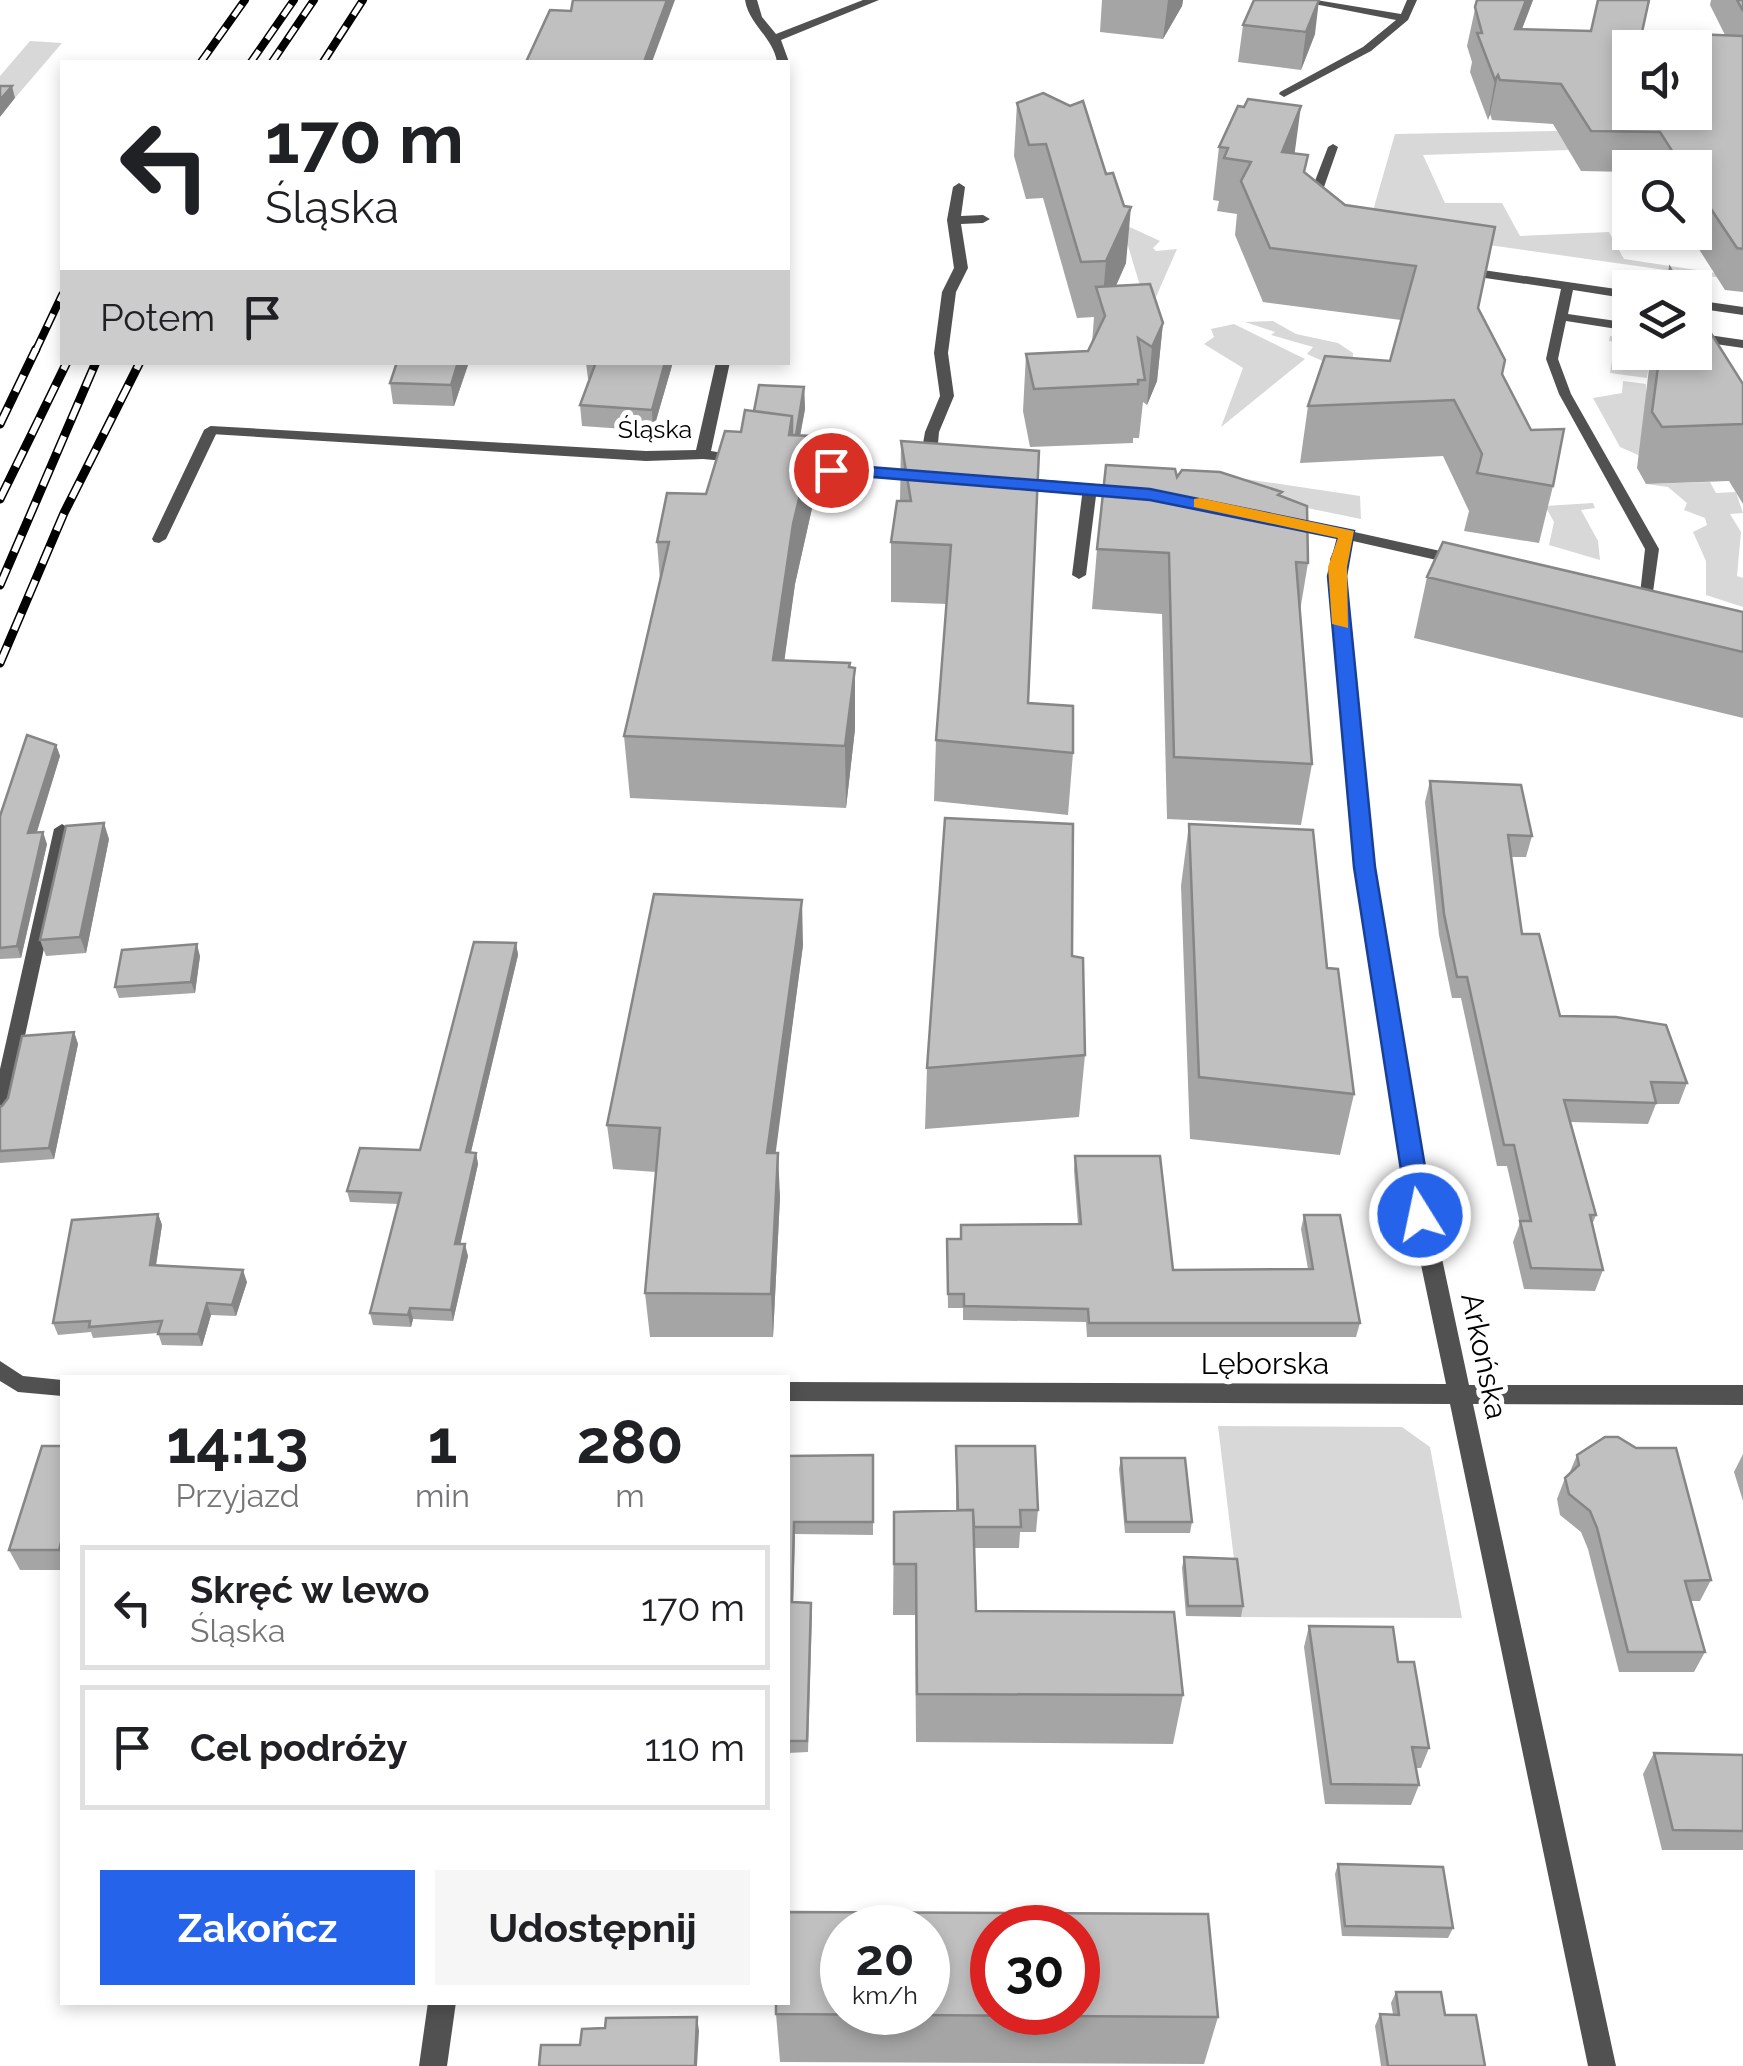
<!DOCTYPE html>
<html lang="pl">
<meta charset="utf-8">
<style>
:root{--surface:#fff;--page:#f6f6f6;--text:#202124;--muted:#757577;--line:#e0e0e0;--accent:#2563eb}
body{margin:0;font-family:Raleway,sans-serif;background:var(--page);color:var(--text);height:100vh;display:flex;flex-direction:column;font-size:38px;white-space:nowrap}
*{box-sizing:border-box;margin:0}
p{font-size:32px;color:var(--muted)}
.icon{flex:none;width:55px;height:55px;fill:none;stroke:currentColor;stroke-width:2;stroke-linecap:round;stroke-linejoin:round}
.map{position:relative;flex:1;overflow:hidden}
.panel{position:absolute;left:60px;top:1375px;width:730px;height:630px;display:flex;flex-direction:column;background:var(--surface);border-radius:0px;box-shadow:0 5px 15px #0003}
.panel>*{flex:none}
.top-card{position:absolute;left:60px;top:60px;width:730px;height:305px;border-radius:0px;box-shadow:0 5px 15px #0003;background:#fff;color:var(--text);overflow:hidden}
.controls{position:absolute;left:1612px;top:30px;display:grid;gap:20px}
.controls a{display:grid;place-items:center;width:100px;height:100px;border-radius:0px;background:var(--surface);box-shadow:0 5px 15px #0003;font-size:50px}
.speed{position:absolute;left:820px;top:1905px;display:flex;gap:20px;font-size:50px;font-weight:700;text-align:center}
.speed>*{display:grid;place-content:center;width:130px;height:130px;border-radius:50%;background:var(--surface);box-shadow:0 5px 15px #0003;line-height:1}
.speed small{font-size:25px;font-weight:400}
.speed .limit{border:15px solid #d22;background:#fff;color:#111}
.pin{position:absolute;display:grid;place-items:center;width:85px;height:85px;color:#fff;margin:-42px;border:5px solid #fff;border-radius:50%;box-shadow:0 2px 10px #0007}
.me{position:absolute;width:110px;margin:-55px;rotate:350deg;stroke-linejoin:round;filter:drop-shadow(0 0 8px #0008)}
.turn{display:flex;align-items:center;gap:35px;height:210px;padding:0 40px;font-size:45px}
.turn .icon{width:130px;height:130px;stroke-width:2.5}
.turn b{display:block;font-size:70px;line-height:85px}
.then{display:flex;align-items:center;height:95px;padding:0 40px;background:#0003;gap:20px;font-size:38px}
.eta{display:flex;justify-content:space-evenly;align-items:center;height:170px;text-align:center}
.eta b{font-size:60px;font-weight:700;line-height:70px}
.button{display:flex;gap:20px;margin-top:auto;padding:20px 40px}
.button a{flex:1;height:115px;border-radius:0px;background:var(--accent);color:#fff;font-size:40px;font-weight:700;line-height:115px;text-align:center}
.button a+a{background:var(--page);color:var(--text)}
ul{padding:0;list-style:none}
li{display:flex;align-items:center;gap:30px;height:125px;margin:0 20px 15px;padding:0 20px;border:5px solid var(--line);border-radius:0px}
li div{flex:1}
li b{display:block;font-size:38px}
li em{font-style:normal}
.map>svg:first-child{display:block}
.green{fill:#d8d8d8}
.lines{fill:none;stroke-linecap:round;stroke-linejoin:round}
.lane{fill:#515151;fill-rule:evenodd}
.street{fill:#515151;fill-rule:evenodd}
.rail-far1-casing{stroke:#000;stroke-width:8}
.rail-casing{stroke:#000;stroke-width:9}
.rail-far1{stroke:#fff;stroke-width:5;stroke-dasharray:14;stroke-linecap:butt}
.rail{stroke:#fff;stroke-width:6;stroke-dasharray:18;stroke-linecap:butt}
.wall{fill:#a5a5a5}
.shaded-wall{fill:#868686}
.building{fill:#c0c0c0;stroke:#868686;stroke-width:2.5;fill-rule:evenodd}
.route{fill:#2563eb;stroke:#184099;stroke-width:2.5}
.slow{fill:#f59e0b}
.labels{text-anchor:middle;stroke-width:10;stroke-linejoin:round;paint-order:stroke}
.far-street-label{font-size:25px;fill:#000;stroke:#fff}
.street-label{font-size:30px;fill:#000;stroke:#fff}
</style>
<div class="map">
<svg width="1743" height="2066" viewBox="0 0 1743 2066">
<rect width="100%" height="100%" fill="#fff"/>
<path class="green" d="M30,41L62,43L15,98L0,99V76Z
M1557,131L1569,150L1423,155L1445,203H1502L1520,236L1609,232L1624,259L1743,277V281L1368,228L1395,134Z
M1121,223L1160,241L1153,248L1156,251L1177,249L1156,297H1146L1142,292Z
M1273,321L1296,334L1338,343L1353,353V365L1340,369L1307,354L1313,347L1271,335L1275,332L1245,322Z
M1234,324L1305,359L1221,427L1243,368L1204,344L1214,337L1211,329Z
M1610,336L1630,339V352L1641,353L1642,361L1649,363L1647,378L1610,373L1615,342L1609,341Z
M1623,381L1646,384L1647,459L1620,447L1593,398L1622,393Z
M1246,479L1360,496L1361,519L1263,499Z
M1710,482L1716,493L1736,492L1743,513L1730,514L1741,532L1737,576L1743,578V607L1706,595V561L1693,532L1707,525L1705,518L1684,510L1687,503L1668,487L1646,484Z
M1593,503L1595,508L1581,510L1598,541L1600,560L1549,545L1554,522L1545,506Z
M1218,1426L1402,1427L1430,1447L1462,1618L1241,1617Z"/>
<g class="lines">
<path class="lane" d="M1294,0H1316L1401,14L1407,0H1417L1408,20L1371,51L1284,97L1279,94L1280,92L1363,47L1396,20Z
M1333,144L1338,147L1317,207L1307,209L1305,207L1328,147Z
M1462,267L1630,291V299L1573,290L1568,314L1630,323V331L1566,321L1558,359L1571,394L1659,549L1651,606L1646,607L1639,603L1645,549L1559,394L1546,359L1561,289L1458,274V268Z
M1695,300L1743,307V315L1695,308Z
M1695,333L1743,340V348L1695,341Z
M211,426L218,430L166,539L159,543L154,542L152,539L204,430Z
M1090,484L1097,488L1086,575L1079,579L1072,575L1083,488Z
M62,824L70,829L9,1109L6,1114L0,1116V1069L54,829Z
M0,1361L23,1376L62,1380V1396L18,1392L0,1381Z"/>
<path class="street" d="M745,0H757L762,17L776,34L863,0H879L781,40L789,62L788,64L777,62C773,37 749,25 745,0Z
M959,183L965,187L961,216L983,215L990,219L983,223L961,224L968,268L956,292L948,353L954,396L939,432L937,455L929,460L921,455L925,432L940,396L934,353L942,292L954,268L947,220L953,187Z
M716,362H730L711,451L747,457V463L703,459L646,461L211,434L204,430L211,426L646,451L696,450Z
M791,461L926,471L934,476L926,481L786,469V463Z
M1010,477L1131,487L1139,492L1131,497L1005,485V479Z
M1282,516L1463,556L1471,561L1463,566L1353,541L1346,559V593L1374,867L1425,1179L1469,1385H1743V1405L1473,1404L1616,2066H1588L1450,1404L788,1401V1382L1446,1384L1403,1179L1356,867L1330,593V559L1339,538L1276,524L1274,521Z
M428,2002H456L447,2066H419Z"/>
<g class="rail-far1-casing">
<path id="rail-far1" d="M201,62L245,0
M251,62L294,0
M272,62L314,0
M323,62L363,0
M35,352L62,295"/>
</g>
<g class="rail-casing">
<path id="rail" d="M0,424L36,349
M0,499L67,362
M0,585L96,362
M0,663L64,513L140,362"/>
</g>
<use href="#rail-far1" class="rail-far1"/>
<use href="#rail" class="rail"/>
</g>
<path class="wall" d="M1102,0H1183L1182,6L1163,39L1100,32Z
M1477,0H1533L1522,29L1725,35L1710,5L1711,0H1743V292L1725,290L1688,232H1695V168H1630V172L1581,171L1553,124L1492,120L1490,114L1488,120L1470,72L1472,62L1467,46Z
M1243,25L1315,34L1301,70L1238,62Z
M1017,103L1126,263L1116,286L1163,323L1157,381L1147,405L1143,402L1139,438H1133V443L1030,447L1023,411L1026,354L1088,351L1092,343L1094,317L1077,318L1043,198L1026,199L1014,156Z
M1219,147L1295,154L1305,174L1345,205L1487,267L1478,308L1502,375L1553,486L1539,543L1464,531L1469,511L1443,456L1300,463L1308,406L1390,361L1401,320L1263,302L1235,235L1237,214L1217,211L1219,201L1213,200Z
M1651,352H1695L1743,384V504L1729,481L1646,484L1637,468Z
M469,362L454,406L393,404L390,383Z
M579,362H673L653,431L582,426L580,405L590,379H588L586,363Z
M804,387L805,409L800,435L815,495L795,584L784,660L855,668V729L846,808L630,798L624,736L660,580L657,542L706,494L754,411Z
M901,441L1028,703L1073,753L1068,815L934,801L936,740L947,604L891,602V542L900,501Z
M1177,477L1281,496L1308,563L1300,611L1312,764L1301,825L1167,819L1162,614L1092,609L1097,549Z
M1427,577L1743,612V718L1414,638Z
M56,745L60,756L36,833L47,844L21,958L0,959V961V816Z
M1430,781L1532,836L1526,857H1511L1522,934L1560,1016L1687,1083L1679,1104H1656L1648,1124L1570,1122L1596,1215L1592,1225L1603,1270L1595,1291L1524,1289L1513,1242L1520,1223L1507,1166H1497L1461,998H1452L1439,935L1425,802Z
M1189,824L1327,968L1354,1094L1340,1155L1190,1139L1181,886Z
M109,839L86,953L46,956L40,940Z
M516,943L518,955L471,1152L476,1153L478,1164L460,1244L468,1256L453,1321L413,1319L411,1327L373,1325L370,1313L398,1204L350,1202L347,1191L420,1150Z
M803,945L775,1153L780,1197L773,1337H650L645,1293L656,1172L613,1169L607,1125Z
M200,956L195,993L119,998L115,987Z
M1072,956L1085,1055L1079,1117L925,1129L927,1068Z
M74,1032L78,1044L54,1159L0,1163V1106H2Z
M1075,1156L1173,1270L1308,1269L1301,1229L1304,1215L1360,1323L1356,1337H1087L1086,1322L963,1320V1308H948L947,1239H960L1078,1224L1074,1170Z
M158,1214L162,1225L156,1266L247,1282L236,1316L211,1315L202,1346L162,1345L158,1333L93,1338L91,1332L58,1335L53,1323Z
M62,1446V1570H20L9,1550Z
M956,1446L1038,1510L1036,1532H1020L1019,1548H974L976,1611L1183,1695L1173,1744L916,1742L915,1615H893L894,1512L956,1510Z
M1743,1454V1501L1734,1472Z
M873,1455V1535L795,1534L793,1602L812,1615L808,1752L788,1753V1456Z
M1577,1455L1711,1580L1700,1601H1690L1705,1652L1694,1672H1619L1588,1549L1581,1532L1560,1515L1557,1499L1565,1478L1569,1474Z
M1121,1458L1192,1522L1190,1533H1125L1119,1469Z
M1184,1557L1243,1606L1241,1617L1186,1616L1182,1568Z
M1309,1626L1398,1662L1429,1748L1421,1768H1416L1419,1785L1411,1805L1325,1804L1304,1647Z
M1654,1753L1743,1755V1850H1662L1643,1774Z
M1338,1864L1453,1928L1448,1938L1342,1936L1335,1874Z
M1396,1992L1445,2015L1485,2066H1381L1375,2026L1380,2014H1393L1391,2003Z
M243,2002H319L318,2005L244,2004Z
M776,2014L1218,2017L1204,2064L780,2062Z"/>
<path class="shaded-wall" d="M667,0H675L652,62H644Z
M1168,0H1183L1182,6L1163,39Z
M1319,0L1315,34L1301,70L1306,32Z
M1526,0H1533L1507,68L1515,29Z
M1498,75L1490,114L1488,120L1495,80Z
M12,86L15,98L0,117V100Z
M1301,106L1294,158L1282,152Z
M1131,207L1126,263L1104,312L1102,307L1106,261Z
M1163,323L1157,381L1147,405L1152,347Z
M458,362H469L454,406L451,385Z
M665,362H673L653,431L652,410Z
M804,387L805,409L796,458V436Z
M814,436L815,495L795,584L776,721L773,660L793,524Z
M855,668V729L846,808L845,746Z
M56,745L60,756L33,845L28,833Z
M104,823L109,839L86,953L80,937Z
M43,832L47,844L21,958L17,946Z
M802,900L803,945L770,1196L767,1153Z
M516,943L518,955L468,1164L466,1152Z
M197,944L200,956L195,993L191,982Z
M74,1032L78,1044L54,1159L49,1148Z
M476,1153L478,1164L458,1255L455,1244Z
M778,1153L780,1197L773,1337L771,1294Z
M158,1214L162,1225L154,1277L150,1265Z
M465,1244L468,1256L453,1321L451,1310Z
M243,1270L247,1282L236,1316L232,1305Z
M207,1303L211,1315L202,1346L198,1334Z
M410,1308L413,1319L411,1327L408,1315Z
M697,2017L699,2031L697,2066H695Z"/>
<path class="building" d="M573,0H667L644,62H526L550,10L571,11Z
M1254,0H1319L1306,32L1243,25Z
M1477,0H1526L1515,29L1591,31L1598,0H1649L1642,32L1743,36V249L1737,248L1695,185V168H1683L1660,132L1591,131L1561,84L1500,80L1498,75L1495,80L1477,33H1482L1475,7ZM1630,48H1695V112H1630Z
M1737,0H1743V11Z
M0,86H12L0,100Z
M1043,93L1070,106L1083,101L1106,174L1113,173L1124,206L1131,207L1106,261L1081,262L1046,144L1029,145L1017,103Z
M1248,99L1301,106L1282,152L1308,155L1304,172L1345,205L1495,227L1478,308L1505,360L1502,374L1531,430L1564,429L1553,486L1477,473L1482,454L1454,400L1308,406L1325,356L1390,361L1416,266L1270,248L1241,181L1251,162L1224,158L1228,148L1219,147L1238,106L1244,107Z
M1670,268L1682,288H1667Z
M1150,284L1163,323L1152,347L1138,338L1145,380H1138V384L1034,389L1026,354L1088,351L1105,316L1096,287Z
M1695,308L1743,384V424L1662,427L1652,412L1660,352H1695Z
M397,362H458L451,385L390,383Z
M596,362H665L652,410L580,405Z
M759,385L804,387L796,435H792V416L754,411Z
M745,410L792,416L789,435L814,436L793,524L773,660L850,663L849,667L855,668L845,746L624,736L669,542H657L667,493L706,494L725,431L741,432Z
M901,441L1039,451L1028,703L1073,706V753L936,740L951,545L891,542L897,501H911Z
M1106,465L1175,469L1177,477L1182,470L1220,472L1282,492L1278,495L1307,506L1308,563L1296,562L1312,764L1174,757L1169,553L1097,549Z
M1443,542L1743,612V652L1427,577Z
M27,735L56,745L28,833L43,832L17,946L0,948V816Z
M1430,781L1521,785L1532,836L1508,835L1522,934H1539L1560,1016L1616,1017L1666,1025L1687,1083L1651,1082L1656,1103L1564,1100L1596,1215H1590L1603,1270L1531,1268L1520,1221H1531L1514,1145H1504L1467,977H1457L1444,914Z
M945,818L1073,824L1072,956L1083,958L1085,1055L927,1068Z
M104,823L80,937L40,940L66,826Z
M1189,824L1313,830L1327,968L1338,969L1354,1094L1199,1077Z
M654,894L802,900L767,1153H778L771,1294L645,1293L660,1128L607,1125Z
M474,942L516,943L466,1152L476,1153L455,1244H465L451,1310L410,1308L408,1315L370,1313L401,1193L347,1191L360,1148L420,1150Z
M197,944L191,982L115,987L122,950Z
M74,1032L49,1148L0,1151V1106H2L8,1098L22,1036Z
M1075,1156H1160L1173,1270L1313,1269L1304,1215H1340L1360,1323H1089L1088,1309L964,1306V1294H948L947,1239H961V1225L1081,1224Z
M158,1214L150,1265L243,1270L232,1305L207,1303L198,1334H158L162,1321L89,1327L90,1321L53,1323L72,1220Z
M1605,1437H1618L1636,1448H1676L1711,1580L1685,1581L1705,1652H1628L1597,1528L1590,1511L1569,1494L1565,1478L1579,1465L1577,1455Z
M42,1446H62V1539L59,1550H9Z
M956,1446H1035L1038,1510H1020L1021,1527H974L973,1510H958Z
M873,1455V1522H794L792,1602L811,1603L807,1741H788V1456Z
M1121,1458H1185L1192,1522H1126Z
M973,1510L976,1611L1174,1612L1183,1695L917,1694L916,1564H894V1512Z
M1184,1557L1237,1559L1243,1606H1188Z
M1309,1626L1393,1627L1398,1662H1414L1429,1748L1412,1747L1419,1785L1331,1784Z
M1654,1753L1743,1755V1831L1673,1830Z
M1338,1864L1443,1867L1453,1928L1345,1926Z
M788,1912L1208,1914L1218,2017L776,2014V2002H788ZM842,1928H928V2012H842ZM992,1928H1078V2012H992Z
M1396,1992H1441L1445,2015H1476L1485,2066H1388L1380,2014L1399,2015Z
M697,2017L695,2066H539L541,2045H580L582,2029L605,2028L606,2018Z"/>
<path class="route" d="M831,464L1150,489L1354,531L1346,576L1375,867L1433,1215L1429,1222H1412L1408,1215L1354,867L1328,576L1338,538L1150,500L825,473V466Z"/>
<path class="slow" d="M1200,498L1354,531L1347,567L1348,628L1332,624L1328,567L1338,538L1194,507V499Z"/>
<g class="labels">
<g class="far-street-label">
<text x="655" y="438">Śląska</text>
</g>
<g class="street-label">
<text transform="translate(1484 1356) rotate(78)" y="10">Arkońska</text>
<text x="1265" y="1374">Lęborska</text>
</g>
</g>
</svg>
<div class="controls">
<a><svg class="icon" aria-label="sound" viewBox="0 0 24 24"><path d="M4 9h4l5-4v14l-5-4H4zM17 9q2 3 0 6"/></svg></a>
<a><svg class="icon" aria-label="search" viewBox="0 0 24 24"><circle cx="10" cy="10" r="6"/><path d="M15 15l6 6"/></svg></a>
<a><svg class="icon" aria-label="layers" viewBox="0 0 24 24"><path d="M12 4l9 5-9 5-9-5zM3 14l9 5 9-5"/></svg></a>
</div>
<div class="speed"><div>20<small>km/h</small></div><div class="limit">30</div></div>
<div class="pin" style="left:831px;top:470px;background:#d93025"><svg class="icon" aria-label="arrive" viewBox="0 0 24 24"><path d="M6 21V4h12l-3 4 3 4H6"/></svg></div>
<svg class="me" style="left:1420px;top:1215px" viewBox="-20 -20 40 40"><circle r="17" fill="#2563eb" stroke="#fff" stroke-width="3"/><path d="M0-11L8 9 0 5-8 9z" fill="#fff"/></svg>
<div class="top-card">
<div class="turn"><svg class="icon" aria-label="left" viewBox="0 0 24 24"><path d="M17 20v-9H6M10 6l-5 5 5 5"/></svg><div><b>170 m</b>Śląska</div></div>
<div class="then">Potem<svg class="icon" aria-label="arrive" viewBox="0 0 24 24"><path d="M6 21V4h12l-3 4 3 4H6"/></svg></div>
</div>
<section class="panel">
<div class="eta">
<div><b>14:13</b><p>Przyjazd</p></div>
<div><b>1</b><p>min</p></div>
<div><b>280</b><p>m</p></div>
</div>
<ul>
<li><svg class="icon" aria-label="left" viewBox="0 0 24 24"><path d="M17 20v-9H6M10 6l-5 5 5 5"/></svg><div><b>Skręć w lewo</b><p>Śląska</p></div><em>170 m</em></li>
<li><svg class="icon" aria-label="arrive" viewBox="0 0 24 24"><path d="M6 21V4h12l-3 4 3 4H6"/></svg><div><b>Cel podróży</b></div><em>110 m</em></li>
</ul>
<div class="button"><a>Zakończ</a><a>Udostępnij</a></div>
</section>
</div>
